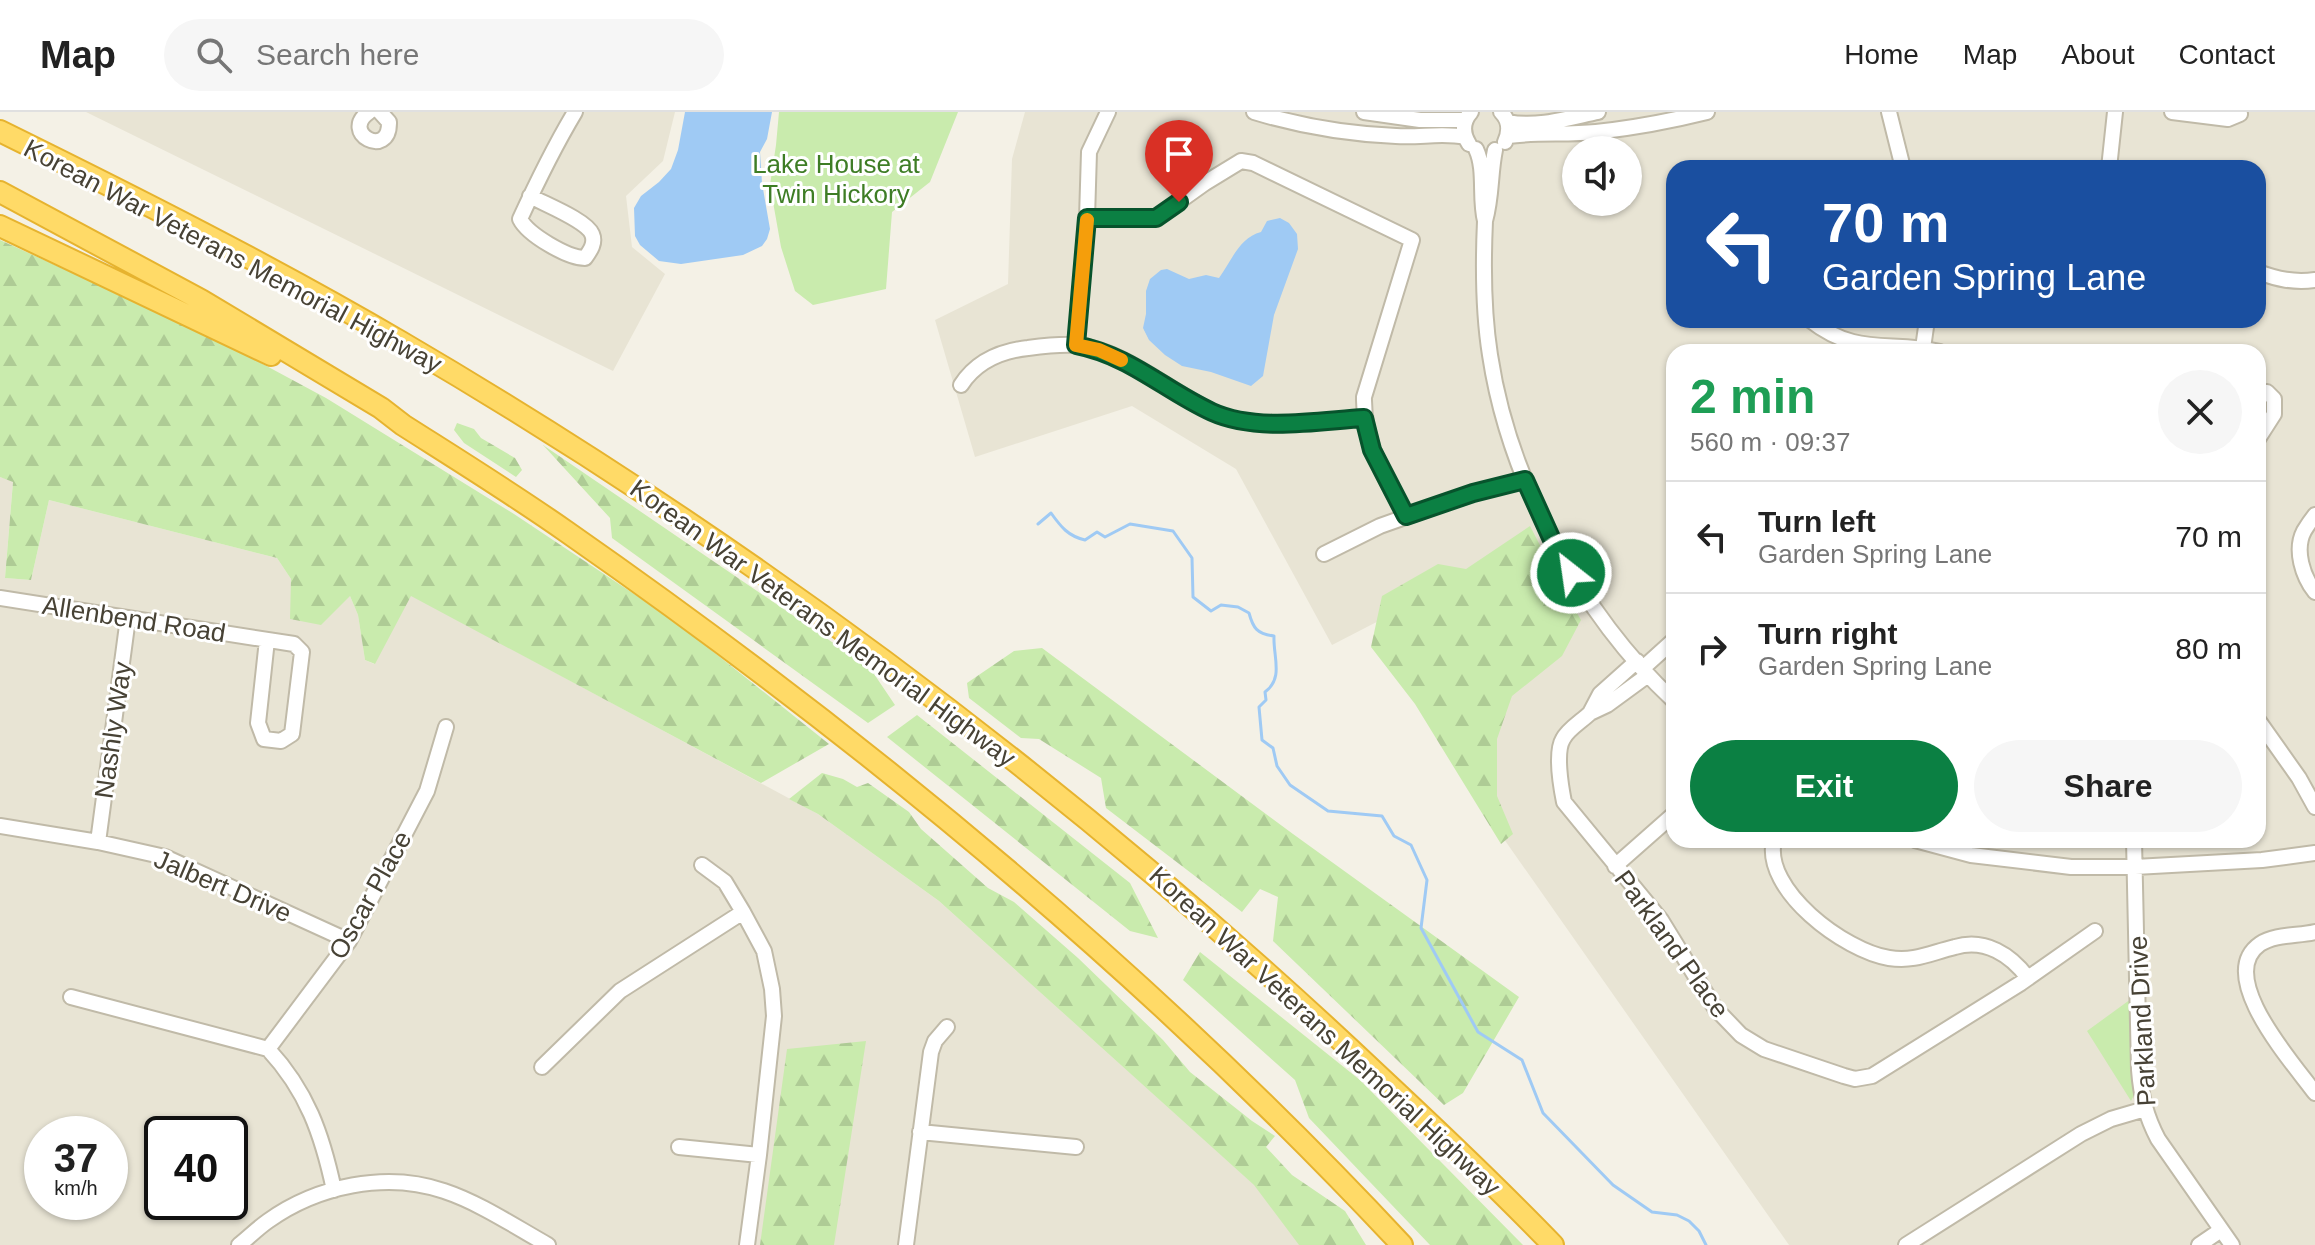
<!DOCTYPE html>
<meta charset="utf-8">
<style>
:root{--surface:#fff;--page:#f6f6f6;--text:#222;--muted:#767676;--line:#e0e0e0;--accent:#0b8043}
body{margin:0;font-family:Arial,sans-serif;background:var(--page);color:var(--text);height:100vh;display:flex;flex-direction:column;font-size:30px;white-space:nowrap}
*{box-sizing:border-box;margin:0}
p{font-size:26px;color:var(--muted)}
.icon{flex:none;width:44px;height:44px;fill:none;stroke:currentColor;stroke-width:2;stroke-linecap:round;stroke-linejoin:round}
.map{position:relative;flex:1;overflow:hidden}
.details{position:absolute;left:1666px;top:232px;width:600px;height:504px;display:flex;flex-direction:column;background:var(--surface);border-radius:24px;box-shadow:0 2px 6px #0004}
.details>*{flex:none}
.banner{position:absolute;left:1666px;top:48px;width:600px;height:168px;border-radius:24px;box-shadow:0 2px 6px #0004;background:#1a4fa0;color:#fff;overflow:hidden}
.buttons{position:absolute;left:1562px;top:24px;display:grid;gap:16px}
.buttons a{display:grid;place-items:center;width:80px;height:80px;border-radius:50%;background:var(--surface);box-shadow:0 2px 6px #0004;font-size:40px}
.speed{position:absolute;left:24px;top:1004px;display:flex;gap:16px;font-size:40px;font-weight:700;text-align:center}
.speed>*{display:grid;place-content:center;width:104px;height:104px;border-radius:50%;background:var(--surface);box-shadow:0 2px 6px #0004;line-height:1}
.speed small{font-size:20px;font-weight:400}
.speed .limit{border:4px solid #111;border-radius:12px;background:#fff;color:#111}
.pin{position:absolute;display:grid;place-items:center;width:68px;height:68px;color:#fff;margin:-82px -34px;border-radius:50% 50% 50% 0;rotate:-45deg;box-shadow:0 0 8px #0007}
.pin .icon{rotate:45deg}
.me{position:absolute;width:88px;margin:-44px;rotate:330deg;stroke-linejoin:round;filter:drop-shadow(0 0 6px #0008)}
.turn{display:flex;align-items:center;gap:28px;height:168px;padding:0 24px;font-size:36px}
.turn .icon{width:104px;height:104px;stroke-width:2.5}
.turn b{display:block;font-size:56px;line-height:68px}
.round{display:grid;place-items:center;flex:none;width:84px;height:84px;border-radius:42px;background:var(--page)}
.summary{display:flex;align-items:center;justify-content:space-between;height:136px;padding:0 24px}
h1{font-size:48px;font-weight:700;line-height:60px;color:#1e9e55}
.primary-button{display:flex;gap:16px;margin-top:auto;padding:16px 24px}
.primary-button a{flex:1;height:92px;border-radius:48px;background:var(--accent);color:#fff;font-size:32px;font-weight:700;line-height:92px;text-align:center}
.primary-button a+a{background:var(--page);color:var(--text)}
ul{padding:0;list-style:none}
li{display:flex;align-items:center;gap:24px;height:112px;padding:0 24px;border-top:2px solid var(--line)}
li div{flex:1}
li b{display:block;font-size:30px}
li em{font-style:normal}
header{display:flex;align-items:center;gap:48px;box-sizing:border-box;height:112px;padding:0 40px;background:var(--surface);border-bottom:2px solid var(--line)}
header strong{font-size:38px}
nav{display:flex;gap:44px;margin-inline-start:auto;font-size:28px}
.search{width:560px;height:72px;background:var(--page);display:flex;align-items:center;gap:20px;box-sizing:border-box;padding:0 28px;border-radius:44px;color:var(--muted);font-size:30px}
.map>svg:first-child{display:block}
.residential{fill:#e8e4d4;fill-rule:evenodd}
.forest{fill:url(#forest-firs)}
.park{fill:#c9ebad}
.water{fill:#9fcaf4}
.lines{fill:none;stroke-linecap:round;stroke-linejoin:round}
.stream{stroke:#9fcaf4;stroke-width:3}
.minor-casing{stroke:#c0baa8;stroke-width:18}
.highway-casing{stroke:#e6b32f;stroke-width:24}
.minor{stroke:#fff;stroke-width:14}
.highway{stroke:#ffda67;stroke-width:20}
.route-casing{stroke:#07532c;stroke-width:20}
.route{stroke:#0b8043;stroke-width:14}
.slow{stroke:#f59e0b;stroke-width:14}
.labels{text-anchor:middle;stroke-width:6;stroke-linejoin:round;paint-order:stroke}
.park-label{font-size:26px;fill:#3e7d25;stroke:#fff}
.street-label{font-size:26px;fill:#474235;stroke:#fff}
</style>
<header>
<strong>Map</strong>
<div class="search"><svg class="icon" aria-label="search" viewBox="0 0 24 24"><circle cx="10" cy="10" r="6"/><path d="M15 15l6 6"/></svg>Search here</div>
<nav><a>Home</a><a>Map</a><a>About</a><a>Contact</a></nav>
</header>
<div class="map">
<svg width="2315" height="1133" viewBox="0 0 2315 1133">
<defs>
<pattern id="forest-firs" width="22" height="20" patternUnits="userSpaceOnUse" patternTransform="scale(2)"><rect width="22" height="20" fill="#c9ebad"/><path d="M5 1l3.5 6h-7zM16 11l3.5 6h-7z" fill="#aecb95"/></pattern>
</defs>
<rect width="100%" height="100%" fill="#f4f1e6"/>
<path class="residential" d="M86,0H675L663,49L626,84L632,135L665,162L613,259Z
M1025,0H2315V1133H1789L1485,700L1493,569L1534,429L1332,533L1236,357L1132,294L975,345L935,208L1008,172L1012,47ZM1576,38H1628V90H1576ZM1674,56H2258V208H1674ZM1674,240H2258V728H1674Z
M0,365L13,369L5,466L31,468L49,388L277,446L291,467L350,484L358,503L365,548L374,552L411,483L818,702L939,789L1321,1133H0ZM42,1022H110V1090H42ZM162,1022H230V1090H162Z"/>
<path class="forest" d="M0,128L207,222L326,286L514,402L676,510L829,632L761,671L411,484L375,552L365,548L358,503L350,484L321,513L290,507L291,467L277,446L49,388L31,468L5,466L13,370L0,365Z
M457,311L474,317L481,326L515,346L522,358L516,365L464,331L454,318Z
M543,333L870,556L895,593L868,611L612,426L610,406Z
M1530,414L1558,468L1581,508L1562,544L1512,584L1497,627V684L1513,722L1501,732L1415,592L1371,535L1382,484L1438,452L1466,457Z
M1042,536L1293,722L1519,885L1463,981L1444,993L1273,829L1278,785L1260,777L1242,800L1106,696L1101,666L1039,627L1021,626L969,586L967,571L1014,539Z
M917,603L1130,771L1158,826L1130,819L887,625Z
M822,661L843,667L857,675L868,671L909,700L921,717L988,776L1014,790L1078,846L1163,928L1190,960L1252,1009L1275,1024L1266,1035L1292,1063L1345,1099L1366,1133H1299L1254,1073L939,789L818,702L789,687Z
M1200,840L1360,968L1523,1133H1430L1309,1006L1295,968L1183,868Z
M866,929L834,1133H760L787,937Z"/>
<path class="park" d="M779,0H958L930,70L892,100L886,177L813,193L795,179L781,135L770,73L776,33Z
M2131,887L2136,979L2131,989L2087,919Z"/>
<path class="water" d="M685,0H772L767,27L760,40L762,71L770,117L767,127L762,134L743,143L681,152L659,149L640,133L635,124L634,96L641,84L659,70L671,57L678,38Z
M1280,106L1289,111L1297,122L1298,137L1274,203L1263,264L1251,274L1211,260L1182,254L1165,243L1149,228L1143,216L1146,202V179L1150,167L1161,158L1167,157L1189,167L1206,163L1219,166C1232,148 1239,126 1261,120L1267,109Z"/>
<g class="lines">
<path class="stream" d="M1038,412L1051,401C1061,415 1068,424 1085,428L1097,420L1105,425L1130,412L1173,419L1192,446L1193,485L1211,499L1221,493L1238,495L1249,501C1253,516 1257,522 1274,524C1273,545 1284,566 1265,580L1266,588L1259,595L1262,628L1273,636L1277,654L1290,673L1328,699L1382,704L1394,724L1411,733L1427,768L1421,816L1478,920L1522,948L1543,1001L1613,1073L1652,1100L1677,1103L1689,1109L1699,1119L1706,1133"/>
<g class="minor-casing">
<path id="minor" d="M369,0C339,21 390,48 389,10L380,0
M1254,0C1300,14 1348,22 1396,24C1419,26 1442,20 1465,25
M1364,0L1420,8H1465
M1501,0C1510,9 1510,19 1505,30
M1889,0L1903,56
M2172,0L2228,7L2240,2
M1508,10C1537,16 1569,6 1598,0
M1508,24C1537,20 1567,23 1596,20C1633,16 1671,9 1707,0
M1469,32C1462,21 1462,10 1471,0
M1476,37C1486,58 1479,86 1485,109C1492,85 1490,62 1495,38
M2109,56L2115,0
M530,84C544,92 586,108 592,122C596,131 590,139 585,146C568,146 528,123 520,107C537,70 554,35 575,0
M1087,106H1156L1205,71L1241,49L1253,51L1412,128L1364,285C1363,330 1385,366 1406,404
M1485,109C1483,153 1483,199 1490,243C1509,369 1581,502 1674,589
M2258,160C2277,167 2294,171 2315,168
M1810,208C1857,245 1889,228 1940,240
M1076,233L1087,106L1089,40L1108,0
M1923,236L1927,208
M961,273C976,250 1000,239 1028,236C1043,234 1061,232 1076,233C1114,237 1149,263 1181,282C1198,292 1216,304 1236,308C1274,317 1324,309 1364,306
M2258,281L2267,280L2274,287V302L2258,327
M2315,403C2311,408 2307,414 2304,419C2294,438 2303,465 2315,480
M1324,442L1380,414L1473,381L1525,368
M0,486L294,532L302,540L292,622L281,629L264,627L258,611L267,528
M1637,549L1600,582L1590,601L1607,593L1648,563
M1643,556L1674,528
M1590,601C1582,609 1568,617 1563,627C1555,640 1561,675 1564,690L1661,808L1715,896L1741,923L1764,937L1844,964L1855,967L1872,964L2021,871L2095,819
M2258,608L2299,666L2315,695
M0,714L98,730L165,745L349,829
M1774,728C1762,778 1845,839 1889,846C1915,850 1930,841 1955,835C1985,826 2011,843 2028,866
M1915,728L1971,743L2071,755H2135L2262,748L2315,741
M2134,728L2139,958C2141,984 2146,1004 2158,1027L2232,1133
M98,730L128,506
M702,753L725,770L743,800L764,839L772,877L774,904L759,1043L747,1133
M1615,754L1674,702
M2315,820C2298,824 2275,822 2260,832C2214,864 2294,952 2315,981
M71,885L268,937C307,979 322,1022 334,1078
M268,937L349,829L427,679L446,615
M542,955L620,879L743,800
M920,1020L1076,1035
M679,1035L759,1043
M239,1133C249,1125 258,1116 268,1109C317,1074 386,1059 444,1079C480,1091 514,1114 548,1133
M906,1133L931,940L935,929L947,915
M1906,1133L2081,1022L2111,1007L2145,997
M2199,1133L2221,1118"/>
</g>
<g class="highway-casing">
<path id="highway" d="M0,19C136,86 271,154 401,230C755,437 1083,684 1380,965C1439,1020 1497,1075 1553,1133
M0,80L201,188L381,296L403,313C458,348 513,382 567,420C868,630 1151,864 1402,1133
M0,114L271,243"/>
</g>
<use href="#minor" class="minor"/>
<use href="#highway" class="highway"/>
</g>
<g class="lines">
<g class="route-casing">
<path id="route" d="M1179,90L1156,106H1087L1076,233C1131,244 1164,278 1212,300C1256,320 1317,309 1364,306L1372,338L1406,404L1473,381L1525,368L1553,430L1571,461"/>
</g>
<use href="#route" class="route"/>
<path class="slow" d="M1087,108L1076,233L1099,238L1121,248"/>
</g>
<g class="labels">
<g class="park-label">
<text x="836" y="61">Lake House at<tspan x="836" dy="30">Twin Hickory</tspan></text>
</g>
<g class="street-label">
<text transform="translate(233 144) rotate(28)" y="9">Korean War Veterans Memorial Highway</text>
<text transform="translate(134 507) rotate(9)" y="9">Allenbend Road</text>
<text transform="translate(823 511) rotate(36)" y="9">Korean War Veterans Memorial Highway</text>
<text transform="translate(113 618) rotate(-82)" y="9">Nashly Way</text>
<text transform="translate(223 774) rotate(23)" y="9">Jalbert Drive</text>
<text transform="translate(370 783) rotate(-61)" y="9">Oscar Place</text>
<text transform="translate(1672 832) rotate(54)" y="9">Parkland Place</text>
<text transform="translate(2142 909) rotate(-93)" y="9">Parkland Drive</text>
<text transform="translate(1325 919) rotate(43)" y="9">Korean War Veterans Memorial Highway</text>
</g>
</g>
</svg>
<div class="buttons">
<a><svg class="icon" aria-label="sound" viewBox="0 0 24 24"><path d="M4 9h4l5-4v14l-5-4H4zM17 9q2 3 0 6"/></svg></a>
</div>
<div class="speed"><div>37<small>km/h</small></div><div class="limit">40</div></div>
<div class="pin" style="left:1179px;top:90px;background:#d93025"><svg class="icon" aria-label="arrive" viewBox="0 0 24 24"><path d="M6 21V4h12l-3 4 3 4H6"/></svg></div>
<svg class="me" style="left:1571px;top:461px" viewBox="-20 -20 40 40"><circle r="17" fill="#0b8043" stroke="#fff" stroke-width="3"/><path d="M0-11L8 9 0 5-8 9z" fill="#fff"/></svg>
<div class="banner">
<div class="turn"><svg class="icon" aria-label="left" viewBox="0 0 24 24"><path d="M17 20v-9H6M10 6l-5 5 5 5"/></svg><div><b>70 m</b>Garden Spring Lane</div></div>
</div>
<section class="details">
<div class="summary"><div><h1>2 min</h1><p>560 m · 09:37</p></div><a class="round"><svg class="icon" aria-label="close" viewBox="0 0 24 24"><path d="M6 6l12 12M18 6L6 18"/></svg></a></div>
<ul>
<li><svg class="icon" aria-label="left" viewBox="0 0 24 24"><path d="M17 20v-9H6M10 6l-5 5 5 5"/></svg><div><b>Turn left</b><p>Garden Spring Lane</p></div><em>70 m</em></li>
<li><svg class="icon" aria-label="right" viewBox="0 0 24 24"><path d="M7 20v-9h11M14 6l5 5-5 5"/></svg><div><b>Turn right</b><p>Garden Spring Lane</p></div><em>80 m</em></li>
</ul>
<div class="primary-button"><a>Exit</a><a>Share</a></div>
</section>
</div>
